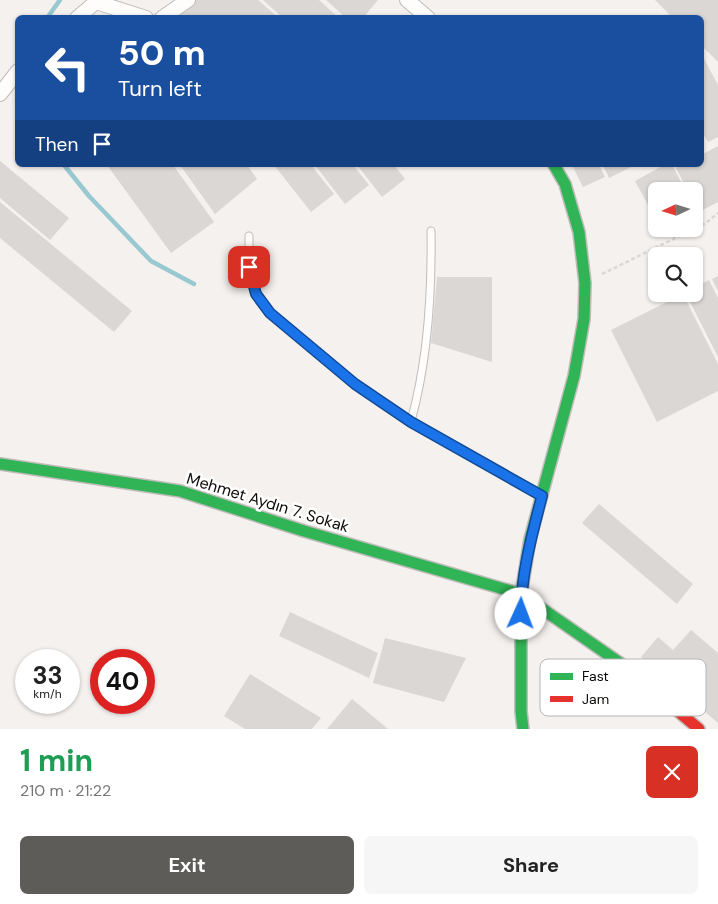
<!DOCTYPE html>
<meta charset="utf-8">
<style>
:root{--surface:#fff;--page:#f6f6f6;--text:#222;--muted:#767676;--accent:#5e5c59}
body{margin:0;font-family:"DM Sans",sans-serif;background:var(--page);color:var(--text);height:100vh;display:flex;flex-direction:column;font-size:19px;white-space:nowrap}
*{box-sizing:border-box;margin:0}
p{font-size:16px;color:var(--muted)}
.icon{flex:none;width:28px;height:28px;fill:none;stroke:currentColor;stroke-width:2;stroke-linecap:round;stroke-linejoin:round}
.map{position:relative;height:729px;overflow:hidden}
.side{display:flex;flex-direction:column;background:var(--surface);flex:1}
.side>*{flex:none}
.hud{position:absolute;left:15px;top:15px;width:689px;height:152px;border-radius:8px;box-shadow:0 1px 4px #0004;background:#1a4fa0;color:#fff;overflow:hidden}
.needle{width:32px;rotate:266deg}
.controls{position:absolute;left:648px;top:182px;display:grid;gap:10px}
.controls a{display:grid;place-items:center;width:55px;height:55px;border-radius:8px;background:var(--surface);box-shadow:0 1px 4px #0004;font-size:25px}
.speed{position:absolute;left:15px;top:649px;display:flex;gap:10px;font-size:25px;font-weight:700;text-align:center}
.speed>*{display:grid;place-content:center;width:65px;height:65px;border-radius:50%;background:var(--surface);box-shadow:0 1px 4px #0004;line-height:1}
.speed small{font-size:12px;font-weight:400}
.speed .limit{border:8px solid #d22;background:#fff;color:#111}
.pin{position:absolute;display:grid;place-items:center;width:42px;height:42px;color:#fff;margin:-21px;border-radius:10px;box-shadow:0 2px 8px #0006}
.me{position:absolute;width:55px;margin:-28px;rotate:2deg;stroke-linejoin:round;filter:drop-shadow(0 0 4px #0008)}
.turn{display:flex;align-items:center;gap:18px;height:105px;padding:0 20px;font-size:22px}
.turn .icon{width:65px;height:65px;stroke-width:2.5}
.turn b{display:block;font-size:35px;line-height:42px}
.then{display:flex;align-items:center;height:48px;padding:0 20px;background:#0003;gap:10px;font-size:19px}
.round{display:grid;place-items:center;flex:none;width:52px;height:52px;border-radius:8px;background:var(--page)}
.overview{display:flex;align-items:center;justify-content:space-between;height:85px;padding:0 20px}
h1{font-size:30px;font-weight:700;line-height:38px;color:#1e9e55}
.action{display:flex;gap:10px;margin-top:auto;padding:10px 20px}
.action a{flex:1;height:58px;border-radius:8px;background:var(--accent);color:#fff;font-size:20px;font-weight:700;line-height:58px;text-align:center}
.action a+a{background:var(--page);color:var(--text)}
.map>svg:first-child{display:block}
.lines{fill:none;stroke-linecap:round;stroke-linejoin:round}
.stream{stroke:#98c8d0;stroke-width:4.5}
.building{fill:#dad7d5}
.lane-casing{stroke:#bfbcba;stroke-width:9}
.street-casing{stroke:#bfbcba;stroke-width:16}
.fast-casing{stroke:#bfbcba;stroke-width:14}
.jam-casing{stroke:#bfbcba;stroke-width:14}
.path{stroke:#d9d8d6;stroke-width:2.5;stroke-dasharray:4 2.5;stroke-linecap:butt}
.lane{stroke:#fefdfc;stroke-width:7}
.street{stroke:#fefdfc;stroke-width:14}
.fast{stroke:#30b455;stroke-width:11}
.jam{stroke:#e5322d;stroke-width:11}
.route-casing{stroke:#114b97;stroke-width:12}
.route{stroke:#1a73e8;stroke-width:9}
.labels{text-anchor:middle;stroke-width:5;stroke-linejoin:round;paint-order:stroke}
.street-label{font-size:16px;fill:#0d0b09;stroke:#fff}
.key{fill:#fff;stroke:#b6b6b5;stroke-width:1}
.key-label{font-size:14px;fill:#0d0b09}
</style>
<div class="map">
<svg width="718" height="729" viewBox="0 0 718 729">
<rect width="100%" height="100%" fill="#f5f1ee"/>
<g class="lines">
<path class="stream" d="M47,18L60,0
M64,165L89,196L151,261L194,284"/>
</g>
<path class="building" d="M194,0H258L279,18H166Z
M263,0H319L339,18H283Z
M326,0H378L363,18H346Z
M655,0H718V62L701,45V18H673Z
M701,53L718,85V137L708,142L703,133L701,134Z
M718,146V202L699,212L694,203V191H688L676,168L682,165H701V155Z
M0,161L69,218L50,240L0,198Z
M107,165H173L214,222L171,253Z
M180,165H247L257,179L215,214Z
M274,165H311L334,194L311,212Z
M315,165H353L369,185L345,204Z
M357,165H394L405,179L382,197Z
M572,165H599L605,177L583,187Z
M603,165H635L609,178Z
M664,165H672L686,191H656V220L635,181Z
M0,202L132,311L114,332L0,238Z
M718,276V291L712,279Z
M437,277H492V362L431,343Z
M709,280L718,298V357L686,294H694V288Z
M683,294L718,364V391L657,422L611,330Z
M599,504L693,584L677,604L582,523Z
M290,612L378,653L369,678L279,636Z
M691,630L718,653V723L641,657L658,637L673,650Z
M385,638L466,658L444,702L373,683Z
M250,674L321,718L312,729H245L224,716Z
M352,699L388,729H327Z"/>
<g class="lines">
<g class="lane-casing">
<path id="lane" d="M249,236V267L251,281L256,294L270,313L355,384L411,421L539,495
M411,421C428,360 432,294 431,231"/>
</g>
<g class="street-casing">
<path id="street" d="M407,0L428,18
M77,18L96,2L146,18
M162,18L188,0
M0,94L18,71"/>
</g>
<g class="fast-casing">
<path id="fast" d="M0,464L180,491L304,531L521,594L620,663L635,675
M523,729L521,711V594L530,539L574,376L584,319L585,283L579,232L565,184L554,165"/>
</g>
<g class="jam-casing">
<path id="jam" d="M635,675L699,729"/>
</g>
<path class="path" d="M602,274L706,223L718,213"/>
<use href="#lane" class="lane"/>
<use href="#street" class="street"/>
<use href="#fast" class="fast"/>
<use href="#jam" class="jam"/>
</g>
<g class="lines">
<g class="route-casing">
<path id="route" d="M249,267L256,294L270,313L355,384L411,422L542,496C532,535 521,574 521,614"/>
</g>
<use href="#route" class="route"/>
</g>
<g class="labels">
<g class="street-label">
<text transform="translate(268 502) rotate(17)" y="6">Mehmet Aydın 7. Sokak</text>
</g>
</g>
<rect x="540" y="659" width="166" height="57" rx="8" class="key"/>
<rect x="550" y="673" width="23" height="7" fill="#30b455"/>
<rect x="550" y="696" width="23" height="6" fill="#e5322d"/>
<g class="key-label">
<text x="582" y="681">Fast</text>
<text x="582" y="704">Jam</text>
</g>
</svg>
<div class="controls">
<a><svg class="needle" viewBox="-14 -14 28 28"><path d="M0-13l5 13h-10z" fill="#e53935"/><path d="M0 13l5-13h-10z" fill="#767676"/></svg></a>
<a><svg class="icon" aria-label="search" viewBox="0 0 24 24"><circle cx="10" cy="10" r="6"/><path d="M15 15l6 6"/></svg></a>
</div>
<div class="speed"><div>33<small>km/h</small></div><div class="limit">40</div></div>
<div class="pin" style="left:249px;top:267px;background:#d93025"><svg class="icon" aria-label="arrive" viewBox="0 0 24 24"><path d="M6 21V4h12l-3 4 3 4H6"/></svg></div>
<svg class="me" style="left:521px;top:614px" viewBox="-20 -20 40 40"><circle r="19" fill="#fff"/><path d="M0-13L10 11 0 6-10 11z" fill="#1a73e8"/></svg>
<div class="hud">
<div class="turn"><svg class="icon" aria-label="left" viewBox="0 0 24 24"><path d="M17 20v-9H6M10 6l-5 5 5 5"/></svg><div><b>50 m</b>Turn left</div></div>
<div class="then">Then<svg class="icon" aria-label="arrive" viewBox="0 0 24 24"><path d="M6 21V4h12l-3 4 3 4H6"/></svg></div>
</div>
</div>
<section class="side">
<div class="overview"><div><h1>1 min</h1><p>210 m · 21:22</p></div><a class="round" style="background:#d93025;color:#fff"><svg class="icon" aria-label="close" viewBox="0 0 24 24"><path d="M6 6l12 12M18 6L6 18"/></svg></a></div>
<div class="action"><a>Exit</a><a>Share</a></div>
</section>
